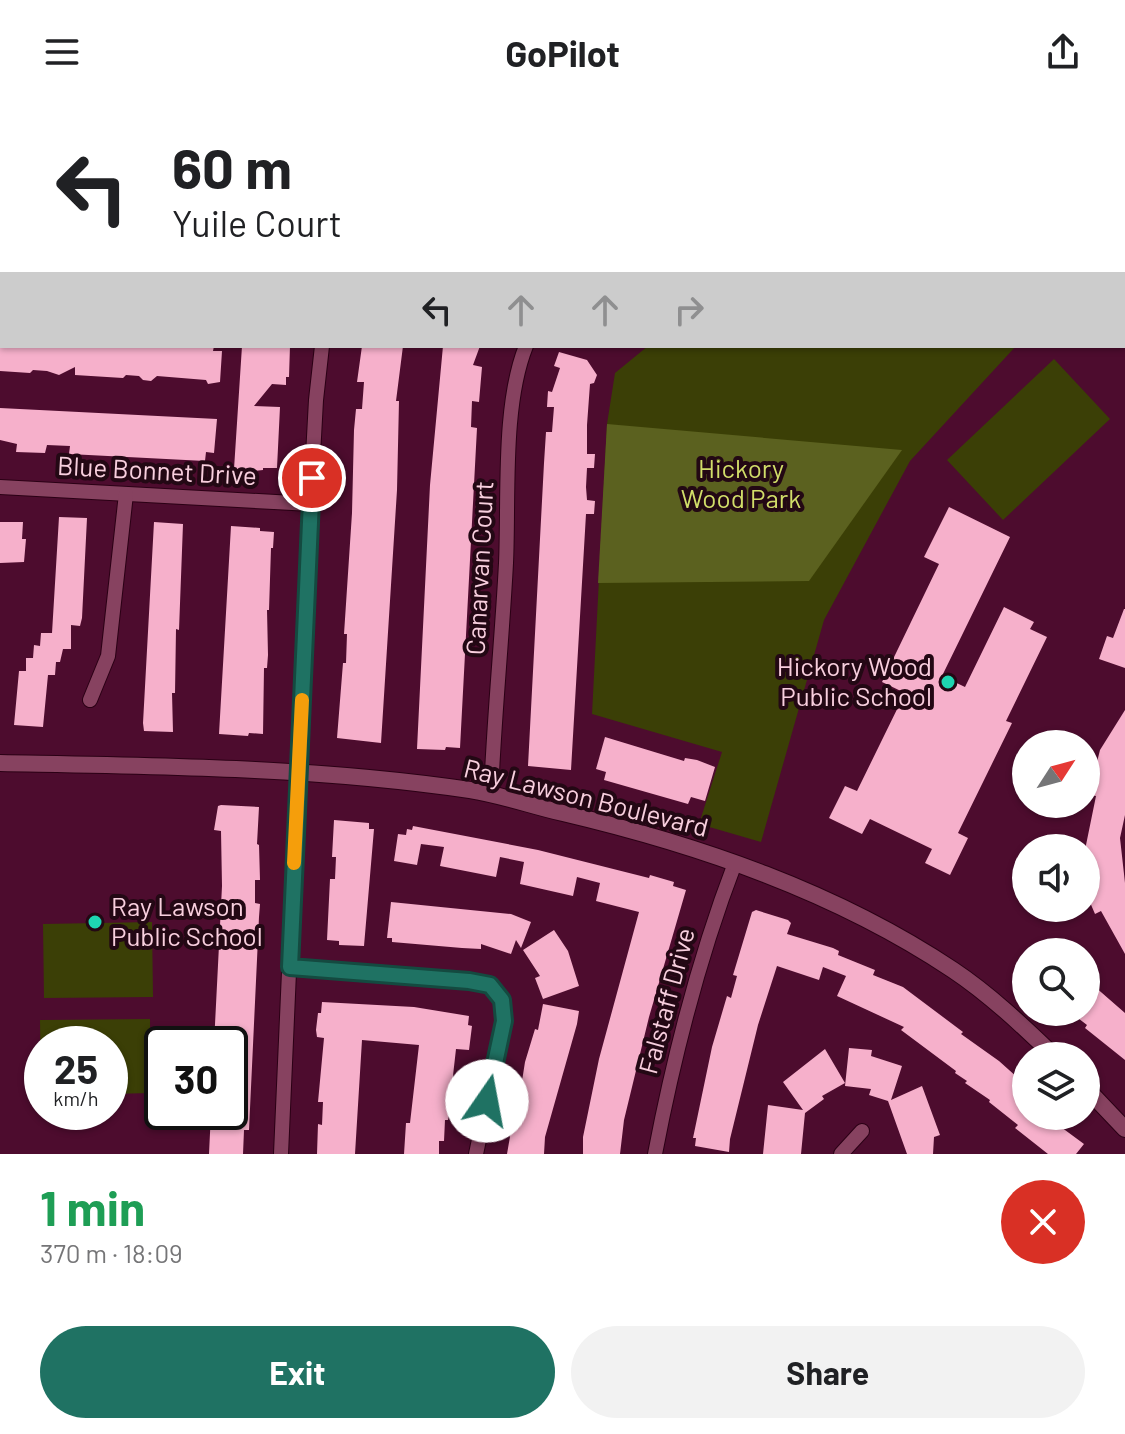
<!DOCTYPE html>
<meta charset="utf-8">
<style>
body{margin:0;font-family:Barlow,sans-serif;background:#f2f2f2;color:#202124;height:100vh;display:flex;flex-direction:column;font-size:30px;white-space:nowrap}
*{box-sizing:border-box;margin:0}
p{font-size:26px;color:#757577}
.icon{flex:none;width:44px;height:44px;fill:none;stroke:currentColor;stroke-width:2;stroke-linecap:round;stroke-linejoin:round}
.map{position:relative;height:1050px;overflow:hidden}
.details{display:flex;flex-direction:column;background:#fff;flex:1}
.details>*{flex:none}
.banner{position:absolute;left:0px;top:0px;width:1126px;height:244px;box-shadow:0 2px 6px #0004;background:#fff;color:#202124;overflow:hidden}
.needle{width:52px;rotate:54deg}
.tools{position:absolute;left:1012px;top:626px;display:grid;gap:16px}
.tools a{display:grid;place-items:center;width:88px;height:88px;border-radius:50%;background:#fff;box-shadow:0 2px 6px #0004;font-size:40px}
.speed{position:absolute;left:24px;top:922px;display:flex;gap:16px;font-size:40px;font-weight:700;text-align:center}
.speed>*{display:grid;place-content:center;width:104px;height:104px;border-radius:50%;background:#fff;box-shadow:0 2px 6px #0004;line-height:1}
.speed small{font-size:20px;font-weight:400}
.speed .limit{border:4px solid #111;border-radius:12px;background:#fff;color:#111}
.pin{position:absolute;display:grid;place-items:center;width:68px;height:68px;color:#fff;margin:-34px;border:4px solid #fff;border-radius:50%;box-shadow:0 2px 8px #0007}
.me{position:absolute;width:88px;margin:-44px;rotate:12deg;stroke-linejoin:round;filter:drop-shadow(0 0 6px #0008)}
.turn{display:flex;align-items:center;gap:28px;height:168px;padding:0 40px;font-size:36px}
.turn .icon{width:104px;height:104px;stroke-width:2.5}
.turn b{display:block;font-size:56px;line-height:68px}
.lanes{display:flex;align-items:center;height:76px;padding:0 40px;background:#0003;justify-content:center;gap:40px;direction:ltr}
.lanes .off{opacity:.35}
.round{display:grid;place-items:center;flex:none;width:84px;height:84px;border-radius:42px;background:#f2f2f2}
.headline{display:flex;align-items:center;justify-content:space-between;height:136px;padding:0 40px}
h1{font-size:48px;font-weight:700;line-height:60px;color:#1e9e55}
.cta{display:flex;gap:16px;margin-top:auto;padding:16px 40px}
.cta a{flex:1;height:92px;border-radius:48px;background:#1f7263;color:#fff;font-size:32px;font-weight:700;line-height:92px;text-align:center}
.cta a+a{background:#f2f2f2;color:#202124}
header{display:flex;justify-content:space-between;align-items:center;height:104px;padding:0 40px;background:#fff;font-size:36px;font-weight:700}
.map>svg:first-child{display:block}
.green{fill:#3b3f06}
.forest{fill:#5b611f}
.building{fill:#f6b0cb}
.lines{fill:none;stroke-linecap:round;stroke-linejoin:round}
.minor-casing{stroke:#2b0015;stroke-width:16}
.tertiary-casing{stroke:#2b0015;stroke-width:18}
.minor{stroke:#874260;stroke-width:14}
.tertiary{stroke:#874260;stroke-width:16}
.route-casing{stroke:#144a40;stroke-width:20}
.route{stroke:#1f7263;stroke-width:14}
.slow{stroke:#f59e0b;stroke-width:14}
.poi-dot{fill:#1ed5b1;stroke:#230814;stroke-width:3}
.labels{text-anchor:middle;stroke-width:8;stroke-linejoin:round;paint-order:stroke}
.park-label{font-size:26px;fill:#d1dd69;stroke:#230814}
.street-label{font-size:26px;fill:#f8cfde;stroke:#230814}
.poi-label{font-size:26px;fill:#f8cfde;stroke:#230814;text-anchor:end}
</style>
<header><svg class="icon" aria-label="menu" viewBox="0 0 24 24"><path d="M4 6h16M4 12h16M4 18h16"/></svg>GoPilot<svg class="icon" aria-label="share" viewBox="0 0 24 24"><path d="M12 15V3M7 8l5-5 5 5M5 13v7h14v-7"/></svg></header>
<div class="map">
<svg width="1125" height="1050" viewBox="0 0 1125 1050">
<rect width="100%" height="100%" fill="#4d0c2e"/>
<g class="green">
<polygon points="648,242 1016,242 910,357 824,516 761,738 699,720 722,648 592,610 607,320 615,269"/>
<polygon points="1054,255 1110,315 1003,416 947,356"/>
<polygon points="152,818 153,893 44,894 43,820"/>
<polygon points="150,915 151,989 110,990 110,940 42,940 41,991 40,916"/>
</g>
<polygon class="forest" points="607,320 902,346 809,477 598,479"/>
<g class="building">
<polygon points="0,242 214,242 213,247 222,247 220,278 208,280 206,276 157,272 151,277 143,276 139,272 126,271 123,274 75,271 75,263 59,271 47,267 33,266 30,269 0,267"/>
<polygon points="242,242 290,242 289,273 286,273 286,281 272,280 254,302 280,303 277,364 263,364 263,366 254,367 234,365"/>
<polygon points="362,242 403,242 396,297 399,297 397,386 381,639 337,634 343,559 346,559 347,530 344,530 352,409 354,326 356,305 362,305 364,278 357,278"/>
<polygon points="443,242 480,242 473,261 482,263 479,298 472,297 471,323 477,324 460,644 446,643 445,646 417,645 430,381"/>
<polygon points="559,248 587,256 597,271 594,279 590,280 587,321 587,350 595,350 594,364 587,364 586,383 587,396 595,397 594,410 586,410 571,666 528,662 544,359 546,328 552,328 554,303 547,303 548,287 552,288 560,264 554,262"/>
<polygon points="0,304 217,315 214,349 206,348 205,357 69,350 70,342 47,341 45,349 16,348 17,340 0,336"/>
<polygon points="949,403 1010,433 942,572 965,583 1004,503 1034,518 1030,525 1047,533 1006,617 1012,619 958,729 968,734 950,771 925,759 932,745 870,715 862,730 829,714 845,682 857,687 905,589 882,578 939,460 924,453"/>
<polygon points="59,413 87,414 82,514 80,522 71,521 71,545 63,545 60,558 56,558 55,571 48,571 43,623 14,621 19,567 26,567 26,554 33,554 34,541 40,542 41,529 52,529"/>
<polygon points="0,418 23,418 22,435 26,435 24,458 0,459"/>
<polygon points="154,418 183,420 179,526 176,525 175,589 172,589 173,628 144,627 143,619"/>
<polygon points="231,422 260,424 260,427 274,428 273,444 271,444 269,506 267,506 268,551 267,564 264,564 263,630 249,629 248,632 219,630"/>
<polygon points="1124,505 1125,505 1125,564 1099,555 1107,532 1113,534"/>
<polygon points="1125,606 1125,711 1120,734 1125,779 1125,850 1101,807 1095,810 1086,789 1086,741 1096,692 1090,691 1094,670 1100,646"/>
<polygon points="605,633 684,657 685,654 697,656 715,663 705,697 691,693 688,700 604,676 606,668 596,665"/>
<polygon points="221,701 259,703 257,740 259,741 260,776 255,776 255,799 260,800 259,813 249,1026 244,1026 243,1050 209,1050 211,1008 230,1008 230,940 214,940 222,782 221,727 214,726 218,702"/>
<polygon points="334,716 369,719 369,725 374,725 364,842 339,841 339,837 327,836 330,775 335,775 336,753 332,753"/>
<polygon points="413,722 538,746 649,774 650,771 674,778 673,782 686,786 649,913 624,1016 620,1050 583,1050 583,1033 599,955 639,808 596,797 600,779 577,773 573,792 520,780 524,758 500,753 496,773 440,762 444,743 421,740 417,761 394,757 398,730 406,731 407,725 412,726"/>
<polygon points="391,798 511,810 531,818 521,844 516,836 511,850 481,840 481,845 462,844 392,838 392,834 387,834"/>
<polygon points="756,806 788,816 791,819 787,830 833,844 839,847 838,851 875,866 873,871 903,883 963,928 961,930 999,957 1026,981 1026,1012 1046,1012 1084,1040 1076,1050 1048,1050 1015,1024 1018,1021 989,998 990,996 965,979 967,977 955,969 956,967 901,926 904,923 837,892 846,872 823,863 819,876 777,862 758,921 730,1035 729,1048 695,1042 696,1034 693,1034 712,943 727,892 731,894 737,872 733,871 752,808"/>
<polygon points="554,826 568,847 579,882 543,895 535,874 540,872 523,846"/>
<polygon points="1086,875 1125,909 1125,956 1085,924 1087,921 1070,908 1086,908"/>
<polygon points="322,898 414,903 469,912 468,921 472,922 469,946 456,945 448,1016 445,1016 444,1037 439,1037 439,1050 404,1050 406,1019 410,1019 419,941 362,936 355,1050 317,1050 318,1020 322,1021 323,998 318,998 324,934 317,933 316,926 318,909 321,909"/>
<polygon points="543,900 579,907 577,920 545,1033 544,1050 507,1050 513,1015 516,1015 525,958 535,925 538,926"/>
<polygon points="849,944 872,946 871,952 902,962 891,996 922,982 940,1031 934,1033 933,1050 907,1050 888,997 869,991 871,985 845,982"/>
<polygon points="825,945 845,979 822,992 824,995 805,1009 801,1050 763,1050 768,1001 803,1006 783,978"/>
</g>
<g class="lines">
<defs>
<g id="minor">
<polyline points="181,0 185,2"/>
<polyline points="437,0 439,2"/>
<polyline points="1087,0 1087,2"/>
<polyline points="479,2 482,0"/>
<polyline points="0,189 2,189"/>
<polyline points="0,383 311,400"/>
<polyline points="90,596 108,552 126,390"/>
<path d="M491,690C494,613 502,536 506,459C509,394 502,302 526,242"/>
<polyline points="290,863 469,877 490,881 502,896 504,917 476,1050"/>
<polyline points="281,1050 306,481 316,296 322,242"/>
<path d="M655,1050C674,951 699,853 735,759"/>
<polyline points="841,1050 862,1027"/>
</g>
<g id="tertiary">
<path d="M0,659C157,662 314,663 470,686C502,691 532,702 563,709C699,741 836,788 953,866C989,890 1023,922 1054,952"/>
<polyline points="1086,984 1125,1025"/>
</g>
</defs>
<use href="#minor" class="minor-casing"/>
<use href="#tertiary" class="tertiary-casing"/>
<use href="#minor" class="minor"/>
<use href="#tertiary" class="tertiary"/>
</g>
<g class="lines">
<defs>
<polyline id="route" points="312,374 290,863 469,877 490,881 502,896 504,917 487,997"/>
</defs>
<use href="#route" class="route-casing"/>
<use href="#route" class="route"/>
<polyline class="slow" points="294,759 302,596"/>
</g>
<g class="poi-dot">
<circle cx="948" cy="578" r="8"/>
<circle cx="95" cy="818" r="8"/>
</g>
<g class="labels">
<g class="park-label">
<text x="741" y="374">Hickory<tspan x="741" dy="30">Wood Park</tspan></text>
</g>
<g class="street-label">
<text transform="translate(157 367) rotate(3)" y="9">Blue Bonnet Drive</text>
<text transform="translate(480 464) rotate(-87)" y="9">Canarvan Court</text>
<text transform="translate(586 694) rotate(14)" y="9">Ray Lawson Boulevard</text>
<text transform="translate(667 897) rotate(-75)" y="9">Falstaff Drive</text>
</g>
<g class="poi-label">
<text x="932" y="572">Hickory Wood<tspan x="932" dy="30">Public School</tspan></text>
<text x="111" y="812" text-anchor="start">Ray Lawson<tspan x="111" dy="30">Public School</tspan></text>
</g>
</g>
</svg>
<div class="tools">
<a><svg class="needle" viewBox="-14 -14 28 28"><path d="M0-13l5 13h-10z" fill="#e53935"/><path d="M0 13l5-13h-10z" fill="#757577"/></svg></a>
<a><svg class="icon" aria-label="sound" viewBox="0 0 24 24"><path d="M4 9h4l5-4v14l-5-4H4zM17 9q2 3 0 6"/></svg></a>
<a><svg class="icon" aria-label="search" viewBox="0 0 24 24"><circle cx="10" cy="10" r="6"/><path d="M15 15l6 6"/></svg></a>
<a><svg class="icon" aria-label="layers" viewBox="0 0 24 24"><path d="M12 4l9 5-9 5-9-5zM3 14l9 5 9-5"/></svg></a>
</div>
<div class="speed"><div>25<small>km/h</small></div><div class="limit">30</div></div>
<div class="pin" style="left:312px;top:374px;background:#d93025"><svg class="icon" aria-label="arrive" viewBox="0 0 24 24"><path d="M6 21V4h12l-3 4 3 4H6"/></svg></div>
<svg class="me" style="left:487px;top:997px" viewBox="-20 -20 40 40"><circle r="19" fill="#fff"/><path d="M0-13L10 11 0 6-10 11z" fill="#1f7263"/></svg>
<div class="banner">
<div class="turn"><svg class="icon" aria-label="left" viewBox="0 0 24 24"><path d="M17 20v-9H6M10 6l-5 5 5 5"/></svg><div><b>60 m</b>Yuile Court</div></div>
<div class="lanes"><svg class="icon" aria-label="left" viewBox="0 0 24 24"><path d="M17 20v-9H6M10 6l-5 5 5 5"/></svg><svg class="icon off" aria-label="ahead" viewBox="0 0 24 24"><path d="M12 20V5M6 11l6-6 6 6"/></svg><svg class="icon off" aria-label="ahead" viewBox="0 0 24 24"><path d="M12 20V5M6 11l6-6 6 6"/></svg><svg class="icon off" aria-label="right" viewBox="0 0 24 24"><path d="M7 20v-9h11M14 6l5 5-5 5"/></svg></div>
</div>
</div>
<section class="details">
<div class="headline"><div><h1>1 min</h1><p>370 m · 18:09</p></div><a class="round" style="background:#d93025;color:#fff"><svg class="icon" aria-label="close" viewBox="0 0 24 24"><path d="M6 6l12 12M18 6L6 18"/></svg></a></div>
<div class="cta"><a>Exit</a><a>Share</a></div>
</section>
